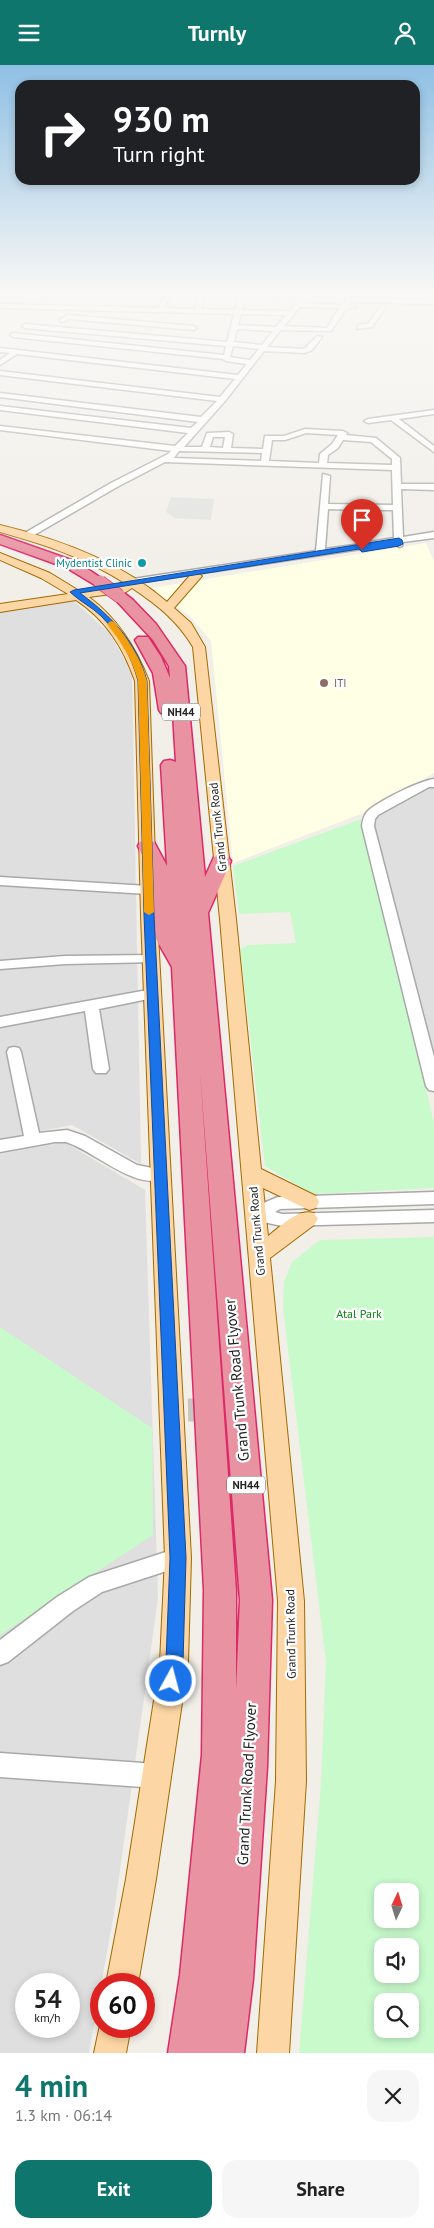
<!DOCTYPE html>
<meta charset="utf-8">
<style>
body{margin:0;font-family:"PT Sans",sans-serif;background:#f6f6f6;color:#222;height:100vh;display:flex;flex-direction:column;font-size:19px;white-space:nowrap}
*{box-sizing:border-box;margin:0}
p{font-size:16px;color:#767676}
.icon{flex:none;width:28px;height:28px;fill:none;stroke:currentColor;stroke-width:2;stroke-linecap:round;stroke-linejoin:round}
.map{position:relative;height:1988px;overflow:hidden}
.sheet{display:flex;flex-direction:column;background:#fff;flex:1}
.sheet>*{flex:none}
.hud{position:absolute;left:15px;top:15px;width:405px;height:105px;border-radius:15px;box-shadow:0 2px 8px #0003;background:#202124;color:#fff;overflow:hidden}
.needle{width:32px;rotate:4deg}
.fabs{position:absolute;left:374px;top:1818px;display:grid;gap:10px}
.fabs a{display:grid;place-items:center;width:45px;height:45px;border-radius:10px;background:#fff;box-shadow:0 2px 8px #0003;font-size:25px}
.speed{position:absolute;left:15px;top:1908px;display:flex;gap:10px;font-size:25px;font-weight:700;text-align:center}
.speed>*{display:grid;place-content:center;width:65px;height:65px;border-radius:50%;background:#fff;box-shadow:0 2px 8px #0003;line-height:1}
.speed small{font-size:12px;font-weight:400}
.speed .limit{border:8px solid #d22;background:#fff;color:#111}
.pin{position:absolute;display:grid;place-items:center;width:42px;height:42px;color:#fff;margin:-51px -21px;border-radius:50% 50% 50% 0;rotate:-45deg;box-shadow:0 0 5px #0007}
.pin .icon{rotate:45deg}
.me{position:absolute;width:55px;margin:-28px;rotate:7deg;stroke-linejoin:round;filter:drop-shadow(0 0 4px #0008)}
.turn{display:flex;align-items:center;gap:18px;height:105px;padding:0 15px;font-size:22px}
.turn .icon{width:65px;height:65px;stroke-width:2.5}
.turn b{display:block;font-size:35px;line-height:42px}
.round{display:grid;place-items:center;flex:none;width:52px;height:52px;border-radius:15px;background:#f6f6f6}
.summary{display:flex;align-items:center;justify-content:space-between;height:85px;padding:0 15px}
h1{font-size:30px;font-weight:700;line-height:38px;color:#0f766e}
.cta{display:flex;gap:10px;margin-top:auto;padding:10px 15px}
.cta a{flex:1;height:58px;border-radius:15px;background:#0f766e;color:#fff;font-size:20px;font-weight:700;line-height:58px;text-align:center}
.cta a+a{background:#f6f6f6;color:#222}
header{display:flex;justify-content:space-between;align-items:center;height:65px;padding:0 15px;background:#0f766e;color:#fff;font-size:22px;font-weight:700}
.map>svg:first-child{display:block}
.residential{fill:#e0dfdf;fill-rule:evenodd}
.education{fill:#ffffe5}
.park{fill:#c8facc;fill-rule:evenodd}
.parking{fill:#e2e2e2}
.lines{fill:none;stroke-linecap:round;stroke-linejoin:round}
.major-tunnel{stroke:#c8c6c1;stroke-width:23;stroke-dasharray:23 11;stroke-linecap:butt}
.minor-casing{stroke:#a9a9a9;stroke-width:3}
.major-casing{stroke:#a06b00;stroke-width:2}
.highway-casing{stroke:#dc2a67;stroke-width:3}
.minor{fill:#fff;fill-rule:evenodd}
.major{fill:#fcd6a4;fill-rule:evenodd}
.highway{fill:#e892a2;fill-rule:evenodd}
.highway-bridge-casing{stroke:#dc2a67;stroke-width:14;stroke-linecap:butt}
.highway-bridge{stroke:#e892a2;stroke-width:13}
.route{fill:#1a73e8;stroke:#114b97}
.slow{fill:#f59e0b}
.culture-dot{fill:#0f9aa8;stroke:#fff;stroke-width:2}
.education-dot{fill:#8d6e63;stroke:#fff;stroke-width:2}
.labels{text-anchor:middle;stroke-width:4.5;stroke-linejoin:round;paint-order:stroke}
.far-culture-label{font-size:11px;fill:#0d838f;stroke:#fff;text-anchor:end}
.far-education-label{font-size:11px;fill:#785e54;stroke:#fff;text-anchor:start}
.shield{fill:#fff;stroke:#646464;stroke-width:1}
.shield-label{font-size:11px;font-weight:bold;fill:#222}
.street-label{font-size:12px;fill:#222;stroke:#fff}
.park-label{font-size:12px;fill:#0c8416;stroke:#fff}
.near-street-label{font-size:15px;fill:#222;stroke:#fff}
</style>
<header><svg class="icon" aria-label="menu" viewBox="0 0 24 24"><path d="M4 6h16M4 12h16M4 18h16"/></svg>Turnly<svg class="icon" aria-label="person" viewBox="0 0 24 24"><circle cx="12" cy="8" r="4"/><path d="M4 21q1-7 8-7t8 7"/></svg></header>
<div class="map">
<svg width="434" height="1988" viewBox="0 0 434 1988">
<rect width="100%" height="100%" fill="#f2efe9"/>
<g class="residential">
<polygon points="73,535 109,568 132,607 141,1099 72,1060 0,1074 0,546"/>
<polygon points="434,716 434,992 373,755"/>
<path d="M64,1077L145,1125L158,1533L114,1848L89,1988H0V1089ZM26,1919H69V1961H26Z"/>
</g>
<polygon class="education" points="426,478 434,496 434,708 366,747 233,798 211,576 189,550 151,523"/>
<g class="park">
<polygon points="364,753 434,1058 434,1123 312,1129 265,1101 240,884 248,880 296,878 290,847 239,849 233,801"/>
<path d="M434,1172V1988H299L321,1719L326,1597L283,1243L284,1217L292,1197L320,1175ZM382,1826H410V1854H382ZM382,1881H410V1909H382ZM382,1936H410V1964H382Z"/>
<polygon points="0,1262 152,1363 153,1470 0,1570"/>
</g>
<polygon class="parking" points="171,432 214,434 211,455 175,453 166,447"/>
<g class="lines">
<polyline class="major-tunnel" points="188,1345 250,1344"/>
<defs>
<g id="minor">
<path d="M164,231H170L164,243L195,244L199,231H205L201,244L235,245L239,231H245L242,245L290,246L302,231H308L302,238L342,240L348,233L434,235V239L350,237L348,240L356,242L346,244L331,266L281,265L267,282L304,284L317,271L322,272L312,285L305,288L264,286L225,336L184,382H202L207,368L229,367L233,369L231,383L263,384L265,371H284L305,364L343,366L347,368L346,370L376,373L400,393L401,419H434V425L401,424L403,472L434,467V473L403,477L402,481L399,482L394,479L130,519V515L133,514L316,486L323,409L330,411L328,439L393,440L392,405L165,397L117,422L29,473H23V469L111,418L168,389L171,386L0,365V361L175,381L188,368L0,345V341L191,363L198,357L0,332V328L201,352L217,336L0,310V306L220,332L235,314L17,289L0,300V295L10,288L0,287V283L238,310L247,299L226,296L223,294L13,272L10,270L13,268L224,290L226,281L25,263L22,261L25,259L227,277L234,249L0,243V239L158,243ZM300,242L339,243L327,263L284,261ZM241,249L286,250L276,262L238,260ZM237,264L273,266L262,280L234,277ZM233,281L259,284L250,295L230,292ZM306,368L338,370L332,379L320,389L319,398L269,396L272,375H285ZM213,372H225L223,383L210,382ZM343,375L371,377L392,394V400L327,398L328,390L338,383ZM179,386L262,388L261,396L174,393ZM328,444L361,445V479L325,484ZM369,445H393L394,473L370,477Z"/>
<polygon points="270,231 276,231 276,232 273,234"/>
<polygon points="381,241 386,242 372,262 357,264 359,260 368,259"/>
<polygon points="68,250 194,261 197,263 194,265 69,254 62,257 59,255"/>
<polygon points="434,345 434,349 399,354 434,381 434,387 391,355 368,358 364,356 368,354"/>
<path d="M434,714V722H429L378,750L375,754L374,761L434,992V1026L429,1025L426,1021L362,761C363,754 364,749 370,744C383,734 419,716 434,714Z"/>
<polygon points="0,812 148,821 155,825 148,829 0,820"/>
<polygon points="151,890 158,894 156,897 65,899 0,904 0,896 65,891"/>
<polygon points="153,924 158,926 160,929 158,932 99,944 109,1004 106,1008 96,1008 93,1004 85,946 0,962 0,952"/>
<path d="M14,982L19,983L21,987L39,1068L67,1065L85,1071L137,1100L167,1106L169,1110L167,1114C132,1125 97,1087 66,1077H55L0,1087V1075L24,1071L7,987L9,983Z"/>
<polygon points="434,1127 434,1139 280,1144 275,1147 282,1149 434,1145 434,1157 282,1161 249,1154 247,1149 249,1144 278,1132"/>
<polygon points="178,1483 185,1486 188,1493 185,1500 102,1527 73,1546 8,1597 0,1600 0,1575 57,1532 89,1512"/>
<polygon points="0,1688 157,1699 165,1703 169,1711 165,1719 157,1723 0,1712"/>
</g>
<g id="major">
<path d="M0,460C59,474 120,496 167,537L192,508L196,507L202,511L174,543L191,558L205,582L236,854L261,1104L316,1131L319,1137L316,1143L309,1145L263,1123L268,1171C281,1161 298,1143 314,1148L318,1154L314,1160L270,1193L304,1536L306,1716L289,1988H257L276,1716L278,1536L220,854L193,582C177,555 157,540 132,523L126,527L89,532C118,554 136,582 149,616L157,850L191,1493L188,1597L156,1814L138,1919H106L126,1814L160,1597L165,1493L141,850L135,616C123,582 106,555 76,535L0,547V539L68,529L41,513L0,495V488L50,508L81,527L126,519C86,493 46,480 0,467Z"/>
<polygon points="101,1955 101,1961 131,1961 126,1988 94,1988"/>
</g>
<g id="highway">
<polygon points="0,470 77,497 107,517 105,520 95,520 67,503 0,479"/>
<path d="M119,527L124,528L133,535L156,559L185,601L205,812L214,792L221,790L228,792L231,796L208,848L272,1535L267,1702L253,1914L244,1988H168L180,1910L202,1690L204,1525L172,902L155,872L147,801L138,781L140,777L147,775L154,777L167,801L161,700L164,696L170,695L176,697L173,649L161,648L159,645L153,608L135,575L138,572H148L161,592L170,613L169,601L153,575L112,531ZM200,1005L240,1535L236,1625V1525Z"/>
</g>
</defs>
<use href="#minor" class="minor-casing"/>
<use href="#major" class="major-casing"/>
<use href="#highway" class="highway-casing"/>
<use href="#minor" class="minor"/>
<use href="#major" class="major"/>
<use href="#highway" class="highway"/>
<defs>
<polyline id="highway-bridge" points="100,517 119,531"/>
</defs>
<use href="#highway-bridge" class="highway-bridge-casing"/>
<use href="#highway-bridge" class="highway-bridge"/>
</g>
<linearGradient id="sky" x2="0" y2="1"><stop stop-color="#8fc0e4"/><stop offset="0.45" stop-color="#f9f8f5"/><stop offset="1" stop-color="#f9f8f5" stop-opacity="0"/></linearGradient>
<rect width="434" height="509" fill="url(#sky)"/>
<path class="route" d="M399,473L402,475L403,479L399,481L362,487L359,484L80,528C112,552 136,576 147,616L154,850L186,1493L183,1597L177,1622L171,1624L165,1622L163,1616L166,1597L170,1493L144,850L138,616C132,592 119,569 101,551C92,542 79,536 70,527L74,525Z"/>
<path class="slow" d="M111,556L114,557C129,576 140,592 147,616L154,847L149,850L144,847L138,616C132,593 121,577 107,559Z"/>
<circle class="culture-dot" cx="142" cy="498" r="5"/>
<circle class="education-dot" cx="324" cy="618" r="5"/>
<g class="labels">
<g class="far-culture-label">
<text x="132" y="502">Mydentist Clinic</text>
</g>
<g class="far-education-label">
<text x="334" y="622">ITI</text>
</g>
<g class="shield">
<rect x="162" y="638.5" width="38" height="17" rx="4"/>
<rect x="227" y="1411.5" width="38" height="17" rx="4"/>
</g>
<g class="shield-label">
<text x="181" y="651">NH44</text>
<text x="246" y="1424">NH44</text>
</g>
<g class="street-label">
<text transform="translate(218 762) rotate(-96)" y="4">Grand Trunk Road</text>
<text transform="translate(257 1166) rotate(-95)" y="4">Grand Trunk Road</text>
<text transform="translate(291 1569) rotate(-91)" y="4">Grand Trunk Road</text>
</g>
<g class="park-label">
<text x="359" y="1253">Atal Park</text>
</g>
<g class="near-street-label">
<text transform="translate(237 1315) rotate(-95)" y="5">Grand Trunk Road Flyover</text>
<text transform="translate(247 1719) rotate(-87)" y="5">Grand Trunk Road Flyover</text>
</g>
</g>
</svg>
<div class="fabs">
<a><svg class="needle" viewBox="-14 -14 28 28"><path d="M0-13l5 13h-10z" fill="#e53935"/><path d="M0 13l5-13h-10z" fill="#767676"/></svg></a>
<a><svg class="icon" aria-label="sound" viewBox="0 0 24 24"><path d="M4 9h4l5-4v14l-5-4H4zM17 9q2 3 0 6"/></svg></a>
<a><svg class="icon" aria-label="search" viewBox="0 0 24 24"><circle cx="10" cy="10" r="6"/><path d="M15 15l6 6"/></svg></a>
</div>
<div class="speed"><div>54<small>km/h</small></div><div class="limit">60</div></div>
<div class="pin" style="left:362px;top:485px;background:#d93025"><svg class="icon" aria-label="arrive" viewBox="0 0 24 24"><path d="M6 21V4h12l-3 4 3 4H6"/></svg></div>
<svg class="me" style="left:171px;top:1616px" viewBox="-20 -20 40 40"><circle r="17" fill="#1a73e8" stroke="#fff" stroke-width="3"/><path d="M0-11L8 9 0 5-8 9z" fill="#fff"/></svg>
<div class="hud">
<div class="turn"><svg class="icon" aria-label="right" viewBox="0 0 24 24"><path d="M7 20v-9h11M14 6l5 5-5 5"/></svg><div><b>930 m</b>Turn right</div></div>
</div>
</div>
<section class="sheet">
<div class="summary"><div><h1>4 min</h1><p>1.3 km · 06:14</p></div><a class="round"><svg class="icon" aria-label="close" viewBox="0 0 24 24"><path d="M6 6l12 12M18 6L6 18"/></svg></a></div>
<div class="cta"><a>Exit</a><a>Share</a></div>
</section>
